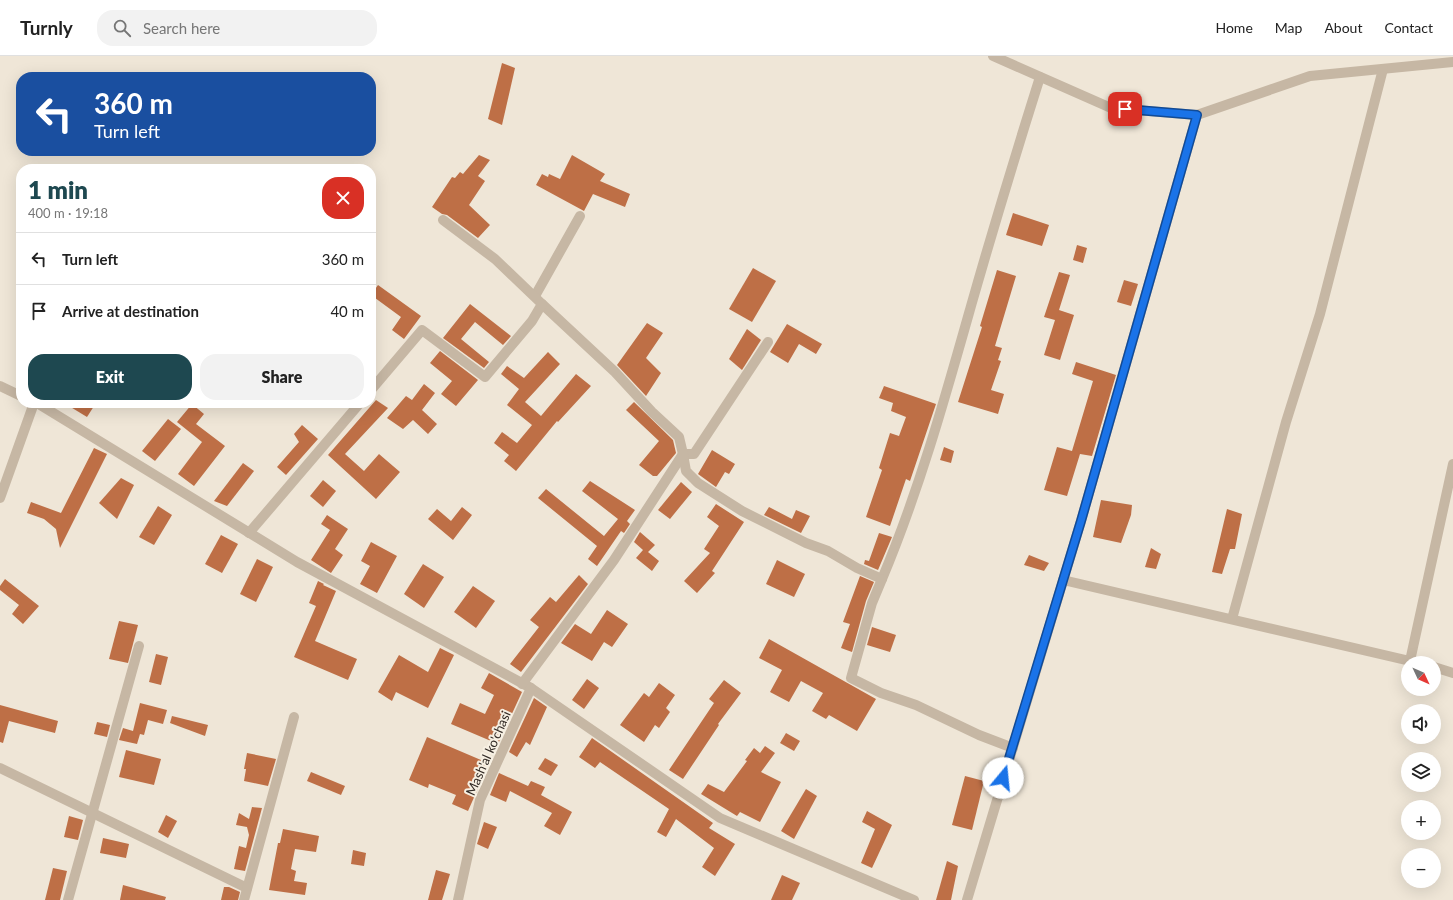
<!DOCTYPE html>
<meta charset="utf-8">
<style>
body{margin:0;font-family:Lato,sans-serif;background:#f2f2f2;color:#222;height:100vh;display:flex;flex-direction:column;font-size:15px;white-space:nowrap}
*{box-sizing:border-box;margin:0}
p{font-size:13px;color:#767676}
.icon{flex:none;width:22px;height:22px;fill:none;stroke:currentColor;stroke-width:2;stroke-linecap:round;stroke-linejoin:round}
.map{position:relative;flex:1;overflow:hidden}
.drawer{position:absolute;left:16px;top:108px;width:360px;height:244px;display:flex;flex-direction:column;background:#fff;border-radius:16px;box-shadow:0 4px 16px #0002}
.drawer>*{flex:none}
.banner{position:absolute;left:16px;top:16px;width:360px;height:84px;border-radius:16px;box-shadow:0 4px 16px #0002;background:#1a4fa0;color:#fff;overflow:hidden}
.needle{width:26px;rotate:134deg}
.tools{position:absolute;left:1401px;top:600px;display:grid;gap:8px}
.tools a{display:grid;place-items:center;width:40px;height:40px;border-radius:50%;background:#fff;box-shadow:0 4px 16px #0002;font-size:20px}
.pin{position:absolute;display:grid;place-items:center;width:34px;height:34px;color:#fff;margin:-17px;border-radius:8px;box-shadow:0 2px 6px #0006}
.me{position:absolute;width:44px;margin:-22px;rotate:17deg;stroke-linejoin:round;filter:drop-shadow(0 0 3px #0008)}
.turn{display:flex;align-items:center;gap:14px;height:84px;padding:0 12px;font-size:18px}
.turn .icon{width:52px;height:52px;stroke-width:2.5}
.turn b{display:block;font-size:28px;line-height:34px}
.round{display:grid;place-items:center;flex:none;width:42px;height:42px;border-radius:16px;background:#f2f2f2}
.head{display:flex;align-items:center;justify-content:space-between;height:68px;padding:0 12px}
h1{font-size:24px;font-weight:800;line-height:30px;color:#1e4850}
.action{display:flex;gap:8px;margin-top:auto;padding:8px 12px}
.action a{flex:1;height:46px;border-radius:16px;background:#1e4850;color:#fff;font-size:16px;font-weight:800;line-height:46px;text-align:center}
.action a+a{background:#f2f2f2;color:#222}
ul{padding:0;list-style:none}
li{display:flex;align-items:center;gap:12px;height:52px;padding:0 12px;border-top:1px solid #e0e0e0}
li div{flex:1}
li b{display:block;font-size:15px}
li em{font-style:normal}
header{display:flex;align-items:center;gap:24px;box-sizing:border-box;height:56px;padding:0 20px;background:#fff;border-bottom:1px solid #e0e0e0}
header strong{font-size:19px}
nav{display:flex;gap:22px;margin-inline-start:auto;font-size:14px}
.search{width:280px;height:36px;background:#f2f2f2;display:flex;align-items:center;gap:10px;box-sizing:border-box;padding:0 14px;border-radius:16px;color:#767676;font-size:15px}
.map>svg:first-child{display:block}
.building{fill:#be6f46}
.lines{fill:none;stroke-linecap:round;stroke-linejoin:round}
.minor{stroke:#c6b7a4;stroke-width:10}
.route-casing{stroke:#114b97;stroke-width:10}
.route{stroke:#1a73e8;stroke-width:7}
.labels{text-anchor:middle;stroke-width:4;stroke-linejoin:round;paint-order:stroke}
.street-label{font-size:13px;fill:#322a25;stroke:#f7f0e3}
</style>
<header>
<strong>Turnly</strong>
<div class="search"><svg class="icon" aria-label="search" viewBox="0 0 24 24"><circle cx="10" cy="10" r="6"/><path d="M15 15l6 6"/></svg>Search here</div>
<nav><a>Home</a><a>Map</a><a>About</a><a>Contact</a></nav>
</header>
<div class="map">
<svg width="1453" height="844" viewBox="0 0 1453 844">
<rect width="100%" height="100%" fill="#efe6d7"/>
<g class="building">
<polygon points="502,7 515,12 502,69 488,63"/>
<polygon points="479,99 490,104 478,120 485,125 469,149 490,169 478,182 447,159 442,158 432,151 452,121 455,122 460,116 463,118"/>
<polygon points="572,99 605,118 600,125 630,138 625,151 593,138 584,155 536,129 542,118 548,121 549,118 560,123"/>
<polygon points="1013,157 1049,169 1042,190 1006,179"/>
<polygon points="1077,189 1087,192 1083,207 1073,204"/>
<polygon points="753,212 776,225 752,266 729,253"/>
<polygon points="997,214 1016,220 995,290 1002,292 998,304 1001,305 991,334 1004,338 998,358 958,346 982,271 980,270"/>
<polygon points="1059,216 1070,219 1059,254 1074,259 1060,304 1044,299 1055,264 1044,261"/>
<polygon points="1124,224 1138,228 1131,250 1117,246"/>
<polygon points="378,229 421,260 404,283 392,274 401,261 371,239"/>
<polygon points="470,248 511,280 503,289 475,266 461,283 489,306 484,312 443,282"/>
<polygon points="647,267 663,277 646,302 661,317 646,340 617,309"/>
<polygon points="787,268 822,288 816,298 799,288 788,307 770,296"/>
<polygon points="747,273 761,284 742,314 729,303"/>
<polygon points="440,295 478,324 456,350 441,338 452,325 430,307"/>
<polygon points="548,296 560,308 525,346 541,360 576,318 591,330 558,366 557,365 516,415 504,405 509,399 494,387 502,376 517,387 532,369 507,349 519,333 501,318 507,310 524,322"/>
<polygon points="1076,306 1116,319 1092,400 1080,398 1067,440 1044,434 1057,391 1072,395 1093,325 1072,318"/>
<polygon points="424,328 435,337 422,354 437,368 428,378 413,364 403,373 387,362 406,340 412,344"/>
<polygon points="884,330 936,348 910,425 906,423 890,470 866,461 882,414 879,412 890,377 899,380 906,361 891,355 893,347 879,342"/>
<polygon points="376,344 388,352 345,398 364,415 379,398 400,416 376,443 328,399"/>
<polygon points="634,346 673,384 676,397 657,420 653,420 639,409 659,385 626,354"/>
<polygon points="64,347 96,347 87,361"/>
<polygon points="192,348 204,358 196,368 225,390 194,430 178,418 202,386 177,366"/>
<polygon points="168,363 181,373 155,405 142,395"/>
<polygon points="302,369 318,383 286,419 277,411 299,386 294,378"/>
<polygon points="944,391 954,395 951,407 940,404"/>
<polygon points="94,392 107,398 60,492 56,473 44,463 27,457 31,446 61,457"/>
<polygon points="712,394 735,408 729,418 725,416 716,431 698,418"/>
<polygon points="243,407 254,415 227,450 214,445"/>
<polygon points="121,422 134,429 117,463 99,447"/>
<polygon points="323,424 336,435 323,451 310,440"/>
<polygon points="590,425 635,454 627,465 630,468 624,477 621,475 597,510 588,503 597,490 538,442 546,433 604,480 618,463 582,435"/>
<polygon points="681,426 692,436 670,463 658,454"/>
<polygon points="1101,444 1132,449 1131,459 1121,487 1093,481"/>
<polygon points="716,448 744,466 712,515 715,517 697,537 684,525 710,497 704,493 719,470 707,461"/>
<polygon points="158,450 172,459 154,489 139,481"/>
<polygon points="462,451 472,459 453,484 428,463 437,453 451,465"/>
<polygon points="769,451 792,463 796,454 810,460 801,477 764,459"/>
<polygon points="1227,453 1242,458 1235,493 1230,493 1222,518 1212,516"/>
<polygon points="327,459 348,473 335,493 343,499 331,517 311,504 330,474 321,468"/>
<polygon points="640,476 655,489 648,496 659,505 652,515 636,502 643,494 634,486"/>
<polygon points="879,477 892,481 878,514 864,508 865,504 869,505"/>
<polygon points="221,479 238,488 222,517 205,508"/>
<polygon points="371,486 397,500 377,537 360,528 370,510 361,505"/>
<polygon points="1151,492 1161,498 1156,513 1145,511"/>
<polygon points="1029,499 1049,507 1044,515 1024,509"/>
<polygon points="257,503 273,511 256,546 240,538"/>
<polygon points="777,504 805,518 794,541 766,528"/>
<polygon points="423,508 444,521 424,552 404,538"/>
<polygon points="579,519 588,528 521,616 510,608 539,571 530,564 550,541 556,546"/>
<polygon points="860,520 874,526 866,545 852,596 841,592 850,568 843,566"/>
<polygon points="5,523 39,550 23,568 12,558 19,549 0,534 0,530"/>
<polygon points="318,525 324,528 323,529 336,535 315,585 357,603 348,624 294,601 316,550 309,547"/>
<polygon points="473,530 495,545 476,572 454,556"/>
<polygon points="607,554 628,568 612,591 604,586 592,605 561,587 575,568 591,578"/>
<polygon points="119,565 138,569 128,607 109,603"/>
<polygon points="872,571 896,579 890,596 867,589"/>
<polygon points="769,583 876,643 857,675 829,659 826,663 812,655 823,637 801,625 789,646 770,636 782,614 759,602"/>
<polygon points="440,592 454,599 428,652 396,636 392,645 378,636 399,599 428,616"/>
<polygon points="156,598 168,601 161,629 149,626"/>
<polygon points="489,617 522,636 498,688 451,668 460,647 485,658 494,639 481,632"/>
<polygon points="587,623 599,632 584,653 572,644"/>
<polygon points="724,624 741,637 718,668 719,669 683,723 669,714 714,647 709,643"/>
<polygon points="659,627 675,639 666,652 670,656 659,672 655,669 644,686 620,669 644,637 649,641"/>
<polygon points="534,642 547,651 530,689 526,686 517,701 509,696"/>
<polygon points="140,647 167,654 163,668 148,664 144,679 140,678 137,688 119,684 123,672 133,675"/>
<polygon points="0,649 58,665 55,677 9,665 3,687 0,686"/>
<polygon points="172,660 208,669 205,680 170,667"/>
<polygon points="97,666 110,669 107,681 94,678"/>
<polygon points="786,677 800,685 794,695 780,687"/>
<polygon points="427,681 488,707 486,712 487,712 468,755 452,748 456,739 429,728 428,732 409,724"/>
<polygon points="592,682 713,767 709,772 735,788 715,820 702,811 714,792 676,763 666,781 657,776 669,753 600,706 595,712 579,701"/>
<polygon points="765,690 775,697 761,716 781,726 760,766 740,756 737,760 701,738 708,728 724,736 747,705 745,704 754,692 760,697"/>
<polygon points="126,694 161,703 154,729 119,721"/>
<polygon points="247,697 276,703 268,730 244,725 246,713 244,713"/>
<polygon points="545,702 558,709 551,720 538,713"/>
<polygon points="311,716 345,730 341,739 307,725"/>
<polygon points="499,717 528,730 531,725 545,731 541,739 572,756 560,779 544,770 552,757 510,735 506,746 490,739"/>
<polygon points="965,720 984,725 972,774 952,769"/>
<polygon points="806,733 817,740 794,783 781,775"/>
<polygon points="252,751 262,752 245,815 234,813 239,790 246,792 249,779 247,771 236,769 239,757 249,763"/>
<polygon points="867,755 892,769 872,812 861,807 875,773 862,766"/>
<polygon points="166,759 177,765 168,782 158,776"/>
<polygon points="69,760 83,764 78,784 64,781"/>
<polygon points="484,766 497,771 488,793 477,788"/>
<polygon points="283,773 319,780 316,796 295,793 291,813 296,815 294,825 307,827 305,839 269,834 278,787 280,787"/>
<polygon points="103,782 129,788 126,802 100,797"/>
<polygon points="353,794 366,797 364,810 351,808"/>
<polygon points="947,805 958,810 951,844 936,844"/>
<polygon points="53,812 67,815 60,844 45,844"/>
<polygon points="436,814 450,818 442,844 428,844"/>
<polygon points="782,819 800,827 792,844 771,844"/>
<polygon points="123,829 166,841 165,844 120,844"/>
<polygon points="224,831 229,831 240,836 238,844 221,844"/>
</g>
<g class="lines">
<g class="minor">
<polyline points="993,0 1111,52 1197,59 1310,20 1453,6"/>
<polyline points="535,240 580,160"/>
<polyline points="542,248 615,316 652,356 679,381 683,398 694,398 768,286"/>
<polyline points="0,330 21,340"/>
<polyline points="371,334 422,274 485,321 532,265 542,248 495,203 443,164"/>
<polyline points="37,347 297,506 531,632 720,762 914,844"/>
<path d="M683,398L686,415L698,427L742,455L806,487L828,495L857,512L882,523C919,435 945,342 971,250C993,173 1016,97 1040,21"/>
<polyline points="0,442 34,347"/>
<polyline points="249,477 360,347"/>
<polyline points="882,523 872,547 851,622 881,637 916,649 979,679 1013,692"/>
<polyline points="1063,524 1410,605 1453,408"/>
<polyline points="1232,563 1286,366 1320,258 1383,13"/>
<polyline points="1434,611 1453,617"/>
<polyline points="522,628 614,504 683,398"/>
<polyline points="0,712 247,832"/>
<polyline points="68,844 139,590"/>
<polyline points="244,844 294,661"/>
<polyline points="458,844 480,744 531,632"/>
<polyline points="967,844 1081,465 1197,59"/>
</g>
</g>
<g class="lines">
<defs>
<polyline id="route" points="1003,722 1081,465 1197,59 1125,53"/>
</defs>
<use href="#route" class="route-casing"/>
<use href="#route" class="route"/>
</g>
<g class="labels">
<g class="street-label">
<text transform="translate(488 697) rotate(-66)" y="5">Mash'al ko'chasi</text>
</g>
</g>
</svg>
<div class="tools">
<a><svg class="needle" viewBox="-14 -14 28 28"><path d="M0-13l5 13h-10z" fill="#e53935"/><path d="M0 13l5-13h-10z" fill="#767676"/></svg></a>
<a><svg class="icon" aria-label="sound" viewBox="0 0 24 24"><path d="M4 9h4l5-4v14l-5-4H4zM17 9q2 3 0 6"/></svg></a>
<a><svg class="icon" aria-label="layers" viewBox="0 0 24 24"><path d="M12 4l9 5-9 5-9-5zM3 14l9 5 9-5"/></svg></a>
<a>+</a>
<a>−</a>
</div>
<div class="pin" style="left:1125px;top:53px;background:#d93025"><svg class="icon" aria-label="arrive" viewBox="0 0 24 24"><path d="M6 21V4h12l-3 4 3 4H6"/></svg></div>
<svg class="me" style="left:1003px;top:722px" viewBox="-20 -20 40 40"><circle r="19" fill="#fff"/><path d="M0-13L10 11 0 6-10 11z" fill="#1a73e8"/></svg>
<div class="banner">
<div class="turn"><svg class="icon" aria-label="left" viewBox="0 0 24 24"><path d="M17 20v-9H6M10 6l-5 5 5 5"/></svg><div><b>360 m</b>Turn left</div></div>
</div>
<section class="drawer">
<div class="head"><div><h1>1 min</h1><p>400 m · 19:18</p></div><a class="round" style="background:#d93025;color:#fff"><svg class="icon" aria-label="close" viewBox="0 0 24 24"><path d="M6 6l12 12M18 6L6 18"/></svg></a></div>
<ul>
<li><svg class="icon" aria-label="left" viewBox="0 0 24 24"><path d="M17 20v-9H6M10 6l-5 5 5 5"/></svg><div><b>Turn left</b></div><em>360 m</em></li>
<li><svg class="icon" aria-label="arrive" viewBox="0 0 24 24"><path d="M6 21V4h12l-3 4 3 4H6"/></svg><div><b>Arrive at destination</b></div><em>40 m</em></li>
</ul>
<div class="action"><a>Exit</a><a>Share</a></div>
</section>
</div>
